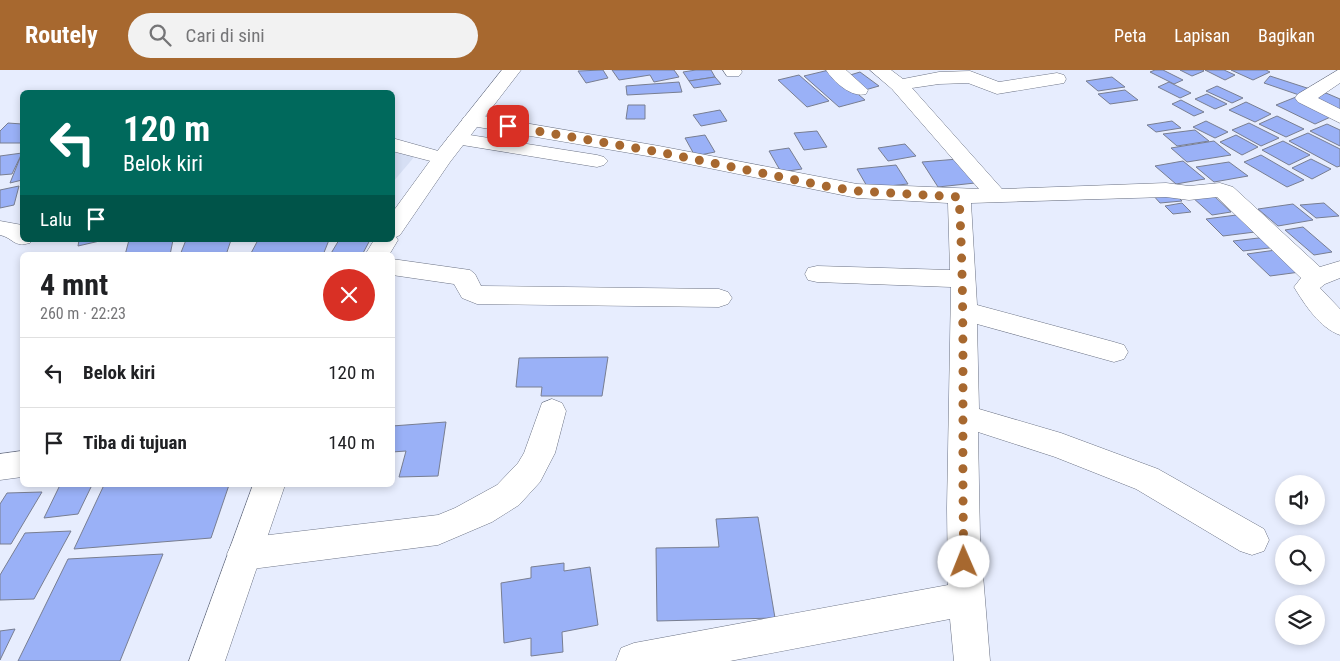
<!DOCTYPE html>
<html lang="id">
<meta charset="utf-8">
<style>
body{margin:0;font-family:"Roboto Condensed",sans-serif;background:#f2f2f2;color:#202124;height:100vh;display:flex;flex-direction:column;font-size:19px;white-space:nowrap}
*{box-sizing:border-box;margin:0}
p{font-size:16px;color:#757577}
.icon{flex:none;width:28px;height:28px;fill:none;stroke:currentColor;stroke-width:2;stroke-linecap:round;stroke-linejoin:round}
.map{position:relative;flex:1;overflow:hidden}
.sheet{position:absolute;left:20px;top:182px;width:375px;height:235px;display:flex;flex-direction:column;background:#fff;border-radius:8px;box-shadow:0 2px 8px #0003}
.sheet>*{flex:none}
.top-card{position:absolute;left:20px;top:20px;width:375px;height:152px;border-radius:8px;box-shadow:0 2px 8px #0003;background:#00695c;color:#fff;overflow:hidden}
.tools{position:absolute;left:1275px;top:405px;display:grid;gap:10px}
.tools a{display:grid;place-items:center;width:50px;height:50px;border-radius:50%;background:#fff;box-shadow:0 2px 8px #0003;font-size:25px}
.pin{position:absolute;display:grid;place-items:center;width:42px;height:42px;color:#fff;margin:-21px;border-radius:10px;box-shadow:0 2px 8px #0006}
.me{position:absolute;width:55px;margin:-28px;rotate:359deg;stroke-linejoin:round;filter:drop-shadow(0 0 4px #0008)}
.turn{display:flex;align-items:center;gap:18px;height:105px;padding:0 20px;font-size:22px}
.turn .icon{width:65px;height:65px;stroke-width:2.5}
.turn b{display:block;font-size:35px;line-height:42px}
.then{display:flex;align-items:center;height:48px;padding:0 20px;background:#0003;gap:10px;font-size:19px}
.round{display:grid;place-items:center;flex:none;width:52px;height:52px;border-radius:26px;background:#f2f2f2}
.summary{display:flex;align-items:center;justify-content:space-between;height:85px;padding:0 20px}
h1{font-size:30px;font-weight:700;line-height:38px}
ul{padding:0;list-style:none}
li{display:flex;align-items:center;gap:15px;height:70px;padding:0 20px;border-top:1px solid #e0e0e0}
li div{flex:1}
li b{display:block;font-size:19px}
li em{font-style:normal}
header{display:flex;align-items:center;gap:30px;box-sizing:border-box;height:70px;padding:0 25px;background:#a7682f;color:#fff}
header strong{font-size:24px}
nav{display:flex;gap:28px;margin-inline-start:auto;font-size:18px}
.search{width:350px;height:45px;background:#f2f2f2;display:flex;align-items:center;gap:12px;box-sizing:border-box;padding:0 18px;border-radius:28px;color:#757577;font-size:19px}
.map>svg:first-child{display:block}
.built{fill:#d6dff4}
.building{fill:#9ab1f7;stroke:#787e91}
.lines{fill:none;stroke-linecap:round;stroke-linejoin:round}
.street-casing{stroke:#6b7284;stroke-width:1}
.secondary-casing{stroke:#6b7284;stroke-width:1}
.street{fill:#fff;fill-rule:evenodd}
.secondary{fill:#fff;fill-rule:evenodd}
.route{stroke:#a7682f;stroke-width:9;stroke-dasharray:0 16.2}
</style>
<header>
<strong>Routely</strong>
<div class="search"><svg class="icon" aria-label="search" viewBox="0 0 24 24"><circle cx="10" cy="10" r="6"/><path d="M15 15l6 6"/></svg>Cari di sini</div>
<nav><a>Peta</a><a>Lapisan</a><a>Bagikan</a></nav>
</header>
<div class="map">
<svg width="1340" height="591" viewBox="0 0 1340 591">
<rect width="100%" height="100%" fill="#e7edfe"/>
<polygon class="built" points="393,82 415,86 393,112"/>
<g class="building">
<polygon points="603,0 608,8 586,13 578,1"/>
<polygon points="612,0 674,0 679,7 654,12 650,5 619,10"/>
<polygon points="696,0 711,0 715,7 689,11 683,2"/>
<polygon points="829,0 865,30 839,37 804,6"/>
<polygon points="1155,0 1163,0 1183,10 1174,14 1150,2"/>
<polygon points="1180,0 1203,0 1204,1 1192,6"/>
<polygon points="1205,0 1224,0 1235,5 1225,10"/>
<polygon points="1231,0 1266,0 1270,2 1253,10"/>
<polygon points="860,2 879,16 865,20 847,6"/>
<polygon points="799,5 829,31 807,37 778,10"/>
<polygon points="1270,6 1310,19 1305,27 1264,13"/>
<polygon points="715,7 721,14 694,18 689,11"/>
<polygon points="1112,7 1125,17 1098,21 1086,11"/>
<polygon points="679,12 682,22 627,25 626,16"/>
<polygon points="1169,12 1191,23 1180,28 1158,17"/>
<polygon points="1217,16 1243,28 1232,33 1206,21"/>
<polygon points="1125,20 1138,30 1110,34 1098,24"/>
<polygon points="1326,23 1340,29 1340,44 1309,30"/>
<polygon points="1207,24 1227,34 1215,39 1195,29"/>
<polygon points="1296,27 1335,45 1315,54 1276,35"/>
<polygon points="1181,30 1204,42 1194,46 1172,34"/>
<polygon points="1246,32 1271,44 1255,52 1229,40"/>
<polygon points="628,35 645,35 645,49 626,49"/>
<polygon points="720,40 727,51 701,56 693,45"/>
<polygon points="1277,46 1304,59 1286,67 1259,54"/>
<polygon points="1172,51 1181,58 1156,62 1147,55"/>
<polygon points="1206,51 1228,62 1215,68 1193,57"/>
<polygon points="8,53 22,54 22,73 0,73 0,61"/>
<polygon points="1249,53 1279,68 1261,76 1232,60"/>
<polygon points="1327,54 1340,60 1340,76 1310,61"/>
<polygon points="1195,60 1209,71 1177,76 1163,64"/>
<polygon points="817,61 827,77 804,80 794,63"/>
<polygon points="1308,63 1340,79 1340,96 1337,97 1289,71"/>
<polygon points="705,65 715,82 695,86 685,68"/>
<polygon points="1236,65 1258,77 1242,85 1220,72"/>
<polygon points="1214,71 1231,85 1187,92 1171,78"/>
<polygon points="1283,71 1310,85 1289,95 1262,80"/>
<polygon points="905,74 916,86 888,91 878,78"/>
<polygon points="789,78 802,99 781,102 769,81"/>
<polygon points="22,83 22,110 10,113"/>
<polygon points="22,83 12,104 0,105 0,86"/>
<polygon points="1261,85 1304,110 1287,117 1244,92"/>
<polygon points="958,89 975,113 938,117 922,92"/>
<polygon points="1311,89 1331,99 1312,109 1292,98"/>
<polygon points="1183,91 1205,109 1176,114 1155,96"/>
<polygon points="1229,92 1248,106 1214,112 1196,97"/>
<polygon points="896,95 908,114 868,118 857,99"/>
<polygon points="19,116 14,135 0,138 0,120"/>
<polygon points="1173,122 1182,131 1160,133 1152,124"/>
<polygon points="1212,124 1231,142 1212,145 1192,127"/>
<polygon points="1182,133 1191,142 1173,144 1165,136"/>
<polygon points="1324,133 1339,146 1316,148 1300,135"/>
<polygon points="1293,134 1313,150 1278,156 1258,139"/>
<polygon points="1244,144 1263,161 1223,166 1206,149"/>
<polygon points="1303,157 1332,182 1314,185 1285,160"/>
<polygon points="1267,167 1278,177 1243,181 1233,171"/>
<polygon points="79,170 104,170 78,176"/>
<polygon points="129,170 173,170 170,185 125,185"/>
<polygon points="186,170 231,170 226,185 180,185"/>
<polygon points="258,170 329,170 323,185 250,185"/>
<polygon points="339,170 370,170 362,185 330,185"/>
<polygon points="1276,180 1300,202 1270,206 1247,184"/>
<polygon points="608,287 602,326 541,326 542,317 516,317 519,288"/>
<polygon points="446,352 438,406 399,407 406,381 392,382 392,356"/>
<polygon points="60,415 92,415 78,444 44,448"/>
<polygon points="104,415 229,415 211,468 74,479"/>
<polygon points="42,422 11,474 0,474 0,434 7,423"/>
<polygon points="758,447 775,548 657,551 656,478 719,477 716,449"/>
<polygon points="71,461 34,529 0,530 0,505 25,463"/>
<polygon points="163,484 120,591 18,591 68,489"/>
<polygon points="564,493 564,501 590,497 598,555 562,562 563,582 531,586 531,568 504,573 501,513 531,508 531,497"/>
<polygon points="15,559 0,590 0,561"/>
</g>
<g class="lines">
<defs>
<g id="street">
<polygon points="723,0 741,0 742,2 739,6 727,6"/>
<path d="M826,0H846L868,20L866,24C851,28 834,12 826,0Z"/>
<path d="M870,0H891L903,9L939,2L970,1L999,12L1057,3L1064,5L1066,9L1064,13L997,24L968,13L939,14L912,18L1002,119L1166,113L1189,116L1220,113L1233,117L1320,197L1340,191V208L1325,214L1320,218L1340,239V265C1320,258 1305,235 1294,217L1301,208L1217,127L1189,130L1166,127L971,133L977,235L1114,272L1124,275L1128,282L1124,289L1114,292L977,254L979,339L1061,363L1158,399L1264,459L1269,470L1264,481L1252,485L1240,481L1136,419L1055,387L978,362L980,468L990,591H954L950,549L730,591H616L621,578L634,573L948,515L947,438L951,217L817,212L808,210L805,204L808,198L817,196L950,200L948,133L857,128L659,88L472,56L465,54L462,50L465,46L472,44L659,76L857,114L979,119L892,19Z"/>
<polygon points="1338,0 1340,0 1340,13 1318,28 1340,39 1340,53 1298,32 1295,28 1298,24"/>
<polygon points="457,63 597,85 604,87 608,91 604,95 597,97 450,73 447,69 450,65"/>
<polygon points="392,68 449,84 452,88 449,92 442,94 392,81"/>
<path d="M0,151L22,155V170H32L30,173C13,178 14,168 0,165Z"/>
<polygon points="392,189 470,200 475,204 481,216 719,219 728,222 732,228 728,234 719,237 477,234 462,228 454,214 392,205"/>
<polygon points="552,329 562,333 566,341 555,383 540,412 519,435 492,452 438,475 244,500 232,495 227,484 232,473 244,468 438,445 455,438 497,415 518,393 524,383 542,333"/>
<polygon points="22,381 22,407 0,410 0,384"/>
</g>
<g id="secondary">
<polygon points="502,0 521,0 450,92 400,165 396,167 398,170 389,185 365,185 374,170 392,170 392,143 435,84"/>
<polygon points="253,415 285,415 225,591 189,591"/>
</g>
</defs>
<use href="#street" class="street-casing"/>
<use href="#secondary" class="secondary-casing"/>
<use href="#street" class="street"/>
<use href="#secondary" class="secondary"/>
</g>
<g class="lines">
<path class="route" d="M508,56L659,82L825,116L857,121L959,127C966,248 961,370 964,492"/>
</g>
</svg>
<div class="tools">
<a><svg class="icon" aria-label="sound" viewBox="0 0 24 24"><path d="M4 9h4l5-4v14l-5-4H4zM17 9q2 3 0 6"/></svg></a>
<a><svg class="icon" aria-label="search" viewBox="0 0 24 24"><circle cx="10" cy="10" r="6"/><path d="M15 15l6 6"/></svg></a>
<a><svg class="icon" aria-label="layers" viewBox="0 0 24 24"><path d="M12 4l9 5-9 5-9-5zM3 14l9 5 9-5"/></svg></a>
</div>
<div class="pin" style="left:508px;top:56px;background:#d93025"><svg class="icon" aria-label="arrive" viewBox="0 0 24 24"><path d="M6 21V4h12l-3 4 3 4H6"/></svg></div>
<svg class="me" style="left:964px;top:492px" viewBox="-20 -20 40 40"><circle r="19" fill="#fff"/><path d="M0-13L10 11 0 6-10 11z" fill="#a7682f"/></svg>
<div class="top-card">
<div class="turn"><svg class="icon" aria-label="left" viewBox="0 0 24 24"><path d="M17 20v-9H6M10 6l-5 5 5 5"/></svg><div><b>120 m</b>Belok kiri</div></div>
<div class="then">Lalu<svg class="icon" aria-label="arrive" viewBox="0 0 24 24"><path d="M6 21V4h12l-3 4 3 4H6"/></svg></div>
</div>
<section class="sheet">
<div class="summary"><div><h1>4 mnt</h1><p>260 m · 22:23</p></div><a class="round" style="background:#d93025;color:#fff"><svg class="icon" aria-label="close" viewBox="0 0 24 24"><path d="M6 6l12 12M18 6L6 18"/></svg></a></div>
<ul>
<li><svg class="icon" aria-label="left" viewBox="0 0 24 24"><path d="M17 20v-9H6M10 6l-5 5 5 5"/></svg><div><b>Belok kiri</b></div><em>120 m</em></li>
<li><svg class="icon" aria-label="arrive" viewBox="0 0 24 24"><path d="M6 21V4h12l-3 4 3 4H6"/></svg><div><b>Tiba di tujuan</b></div><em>140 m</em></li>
</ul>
</section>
</div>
